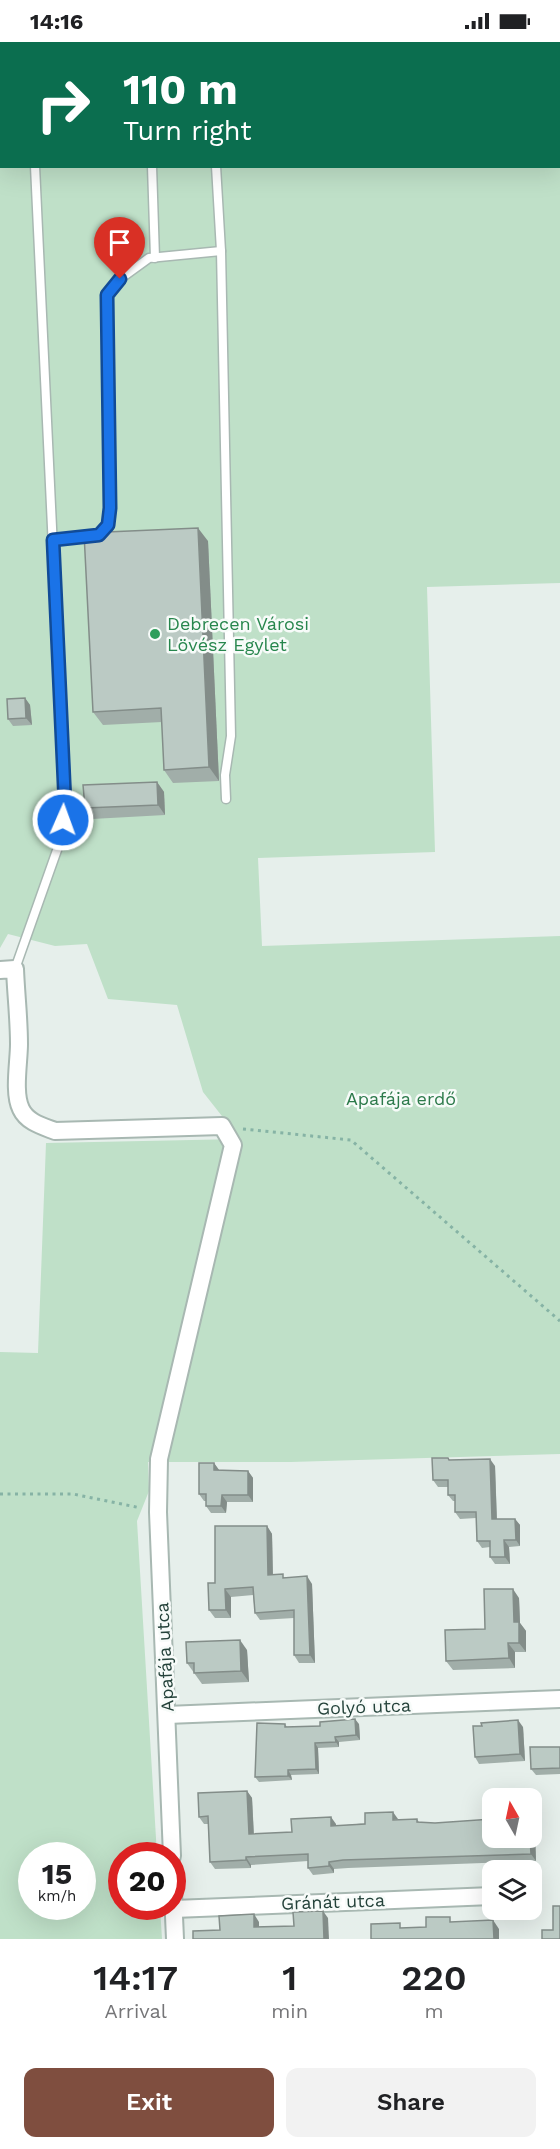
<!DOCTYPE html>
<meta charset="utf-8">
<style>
body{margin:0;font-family:"Work Sans",sans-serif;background:#f2f2f2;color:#202124;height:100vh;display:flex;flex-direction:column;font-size:22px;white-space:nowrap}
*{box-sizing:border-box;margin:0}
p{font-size:20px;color:#757577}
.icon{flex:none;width:33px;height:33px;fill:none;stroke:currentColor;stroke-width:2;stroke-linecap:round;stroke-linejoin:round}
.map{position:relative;height:1897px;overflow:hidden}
.panel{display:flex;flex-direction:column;background:#fff;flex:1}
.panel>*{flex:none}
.guide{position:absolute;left:0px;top:0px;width:561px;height:126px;box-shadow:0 6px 24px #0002;background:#0b6e4f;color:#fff;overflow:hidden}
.needle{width:39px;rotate:351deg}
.controls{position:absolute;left:482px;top:1746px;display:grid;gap:12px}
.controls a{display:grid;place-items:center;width:60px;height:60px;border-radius:12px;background:#fff;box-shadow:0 6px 24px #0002;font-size:30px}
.speed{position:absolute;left:18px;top:1800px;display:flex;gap:12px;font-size:30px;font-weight:700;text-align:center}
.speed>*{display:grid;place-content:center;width:78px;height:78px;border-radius:50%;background:#fff;box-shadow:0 6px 24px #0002;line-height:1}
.speed small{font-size:15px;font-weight:400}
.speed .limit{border:9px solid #d22;background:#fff;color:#111}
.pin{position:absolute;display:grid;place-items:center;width:51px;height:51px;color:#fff;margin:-62px -26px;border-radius:50% 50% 50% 0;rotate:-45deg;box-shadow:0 0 6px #0007}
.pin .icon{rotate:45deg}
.me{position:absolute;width:66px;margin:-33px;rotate:2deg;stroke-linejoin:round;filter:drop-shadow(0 0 4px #0008)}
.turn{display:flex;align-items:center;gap:21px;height:126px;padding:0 24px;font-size:27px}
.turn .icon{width:78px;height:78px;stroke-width:2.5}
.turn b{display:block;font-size:42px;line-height:51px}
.eta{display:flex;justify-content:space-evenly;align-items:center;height:102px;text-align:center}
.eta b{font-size:36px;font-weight:600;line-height:42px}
.primary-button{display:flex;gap:12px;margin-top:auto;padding:12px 24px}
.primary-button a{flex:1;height:69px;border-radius:12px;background:#7f4e3f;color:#fff;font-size:24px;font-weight:600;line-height:69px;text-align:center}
.primary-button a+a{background:#f2f2f2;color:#202124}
.status{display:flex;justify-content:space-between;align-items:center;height:42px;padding:0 30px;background:#fff;direction:ltr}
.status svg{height:16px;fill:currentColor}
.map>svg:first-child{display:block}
.green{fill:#bfe0c8;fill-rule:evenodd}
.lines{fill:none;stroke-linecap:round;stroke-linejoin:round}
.service-casing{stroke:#a8b8b2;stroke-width:11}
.minor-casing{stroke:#a8b8b2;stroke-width:20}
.path{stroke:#86b3a5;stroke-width:3;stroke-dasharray:3 4.5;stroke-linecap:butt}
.service{stroke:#fff;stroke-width:8}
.minor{stroke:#fff;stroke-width:16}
.wall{fill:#a1aea9}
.shaded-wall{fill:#838d89}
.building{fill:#bbcac4;stroke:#838d89;stroke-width:1.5}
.route-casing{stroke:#114b97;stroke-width:15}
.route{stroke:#1a73e8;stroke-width:10}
.leisure-dot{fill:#2e9e5b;stroke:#f7fbf9;stroke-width:2}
.labels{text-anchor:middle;stroke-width:5;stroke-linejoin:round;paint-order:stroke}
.leisure-label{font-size:18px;fill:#27864d;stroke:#f7fbf9;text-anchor:start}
.park-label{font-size:18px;fill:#2d7a4b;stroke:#f7fbf9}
.street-label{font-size:18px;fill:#24423a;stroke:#f7fbf9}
</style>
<div class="status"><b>14:16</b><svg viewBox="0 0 49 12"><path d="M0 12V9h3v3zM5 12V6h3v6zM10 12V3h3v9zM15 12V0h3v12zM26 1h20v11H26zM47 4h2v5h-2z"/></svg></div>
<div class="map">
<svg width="560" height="1897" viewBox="0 0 560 1897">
<rect width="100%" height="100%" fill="#e6efeb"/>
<path class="green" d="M0,0H560V541L427,545L435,810L258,816L262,904L560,894V1412L291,1420H148L149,1449L137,1479L157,1813L122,1814V1864L160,1865L162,1897H0V1310L38,1311L46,1101L240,1097L203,1050L177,963L108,957L87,902L55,904L8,892L0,906ZM2,2H560V124H2ZM32,1814H82V1864H32Z"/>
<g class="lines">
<defs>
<g id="service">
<polyline points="29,0 30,2"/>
<polyline points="212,0 212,2"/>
<polyline points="152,124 155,216"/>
<polyline points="216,124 221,209 231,694 225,733 226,757"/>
<polyline points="53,498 99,493 109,483 110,466 107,253 120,237 149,216 221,209"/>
<polyline points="15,927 62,794 65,762 35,124"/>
</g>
<g id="minor">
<path d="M0,928L15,927C16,952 19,977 19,1002C19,1020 13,1051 21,1067C27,1080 42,1084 55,1089L222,1084L233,1103L159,1417L158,1470L172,1814"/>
<polyline points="167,1673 560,1657"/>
<polyline points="172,1828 175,1897"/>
<polyline points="174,1867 492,1854"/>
</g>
</defs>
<use href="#service" class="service-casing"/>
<use href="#minor" class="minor-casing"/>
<g class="path">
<polyline points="243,1087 351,1098 560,1279"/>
<polyline points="0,1452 73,1452 141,1466"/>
</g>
<use href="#service" class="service"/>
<use href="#minor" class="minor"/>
</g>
<g class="wall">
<polygon points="208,499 219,739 173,741 164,728 162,680 103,683 93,670"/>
<polygon points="25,656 30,663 32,683 13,684 8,677"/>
<polygon points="157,740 164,750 165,773 92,777 85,766"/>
<polygon points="448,1416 450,1418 495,1424 497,1477 515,1477 520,1483 520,1504 509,1505 510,1522 495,1522 490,1515 490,1505 482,1506 477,1499 476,1476 460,1477 455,1470 455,1459 453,1459 448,1453 448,1445 438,1445 433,1438"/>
<polygon points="214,1421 219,1428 248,1429 253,1436 253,1460 227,1460 226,1471 211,1471 206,1464 206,1459 204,1459 199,1452"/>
<polygon points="267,1484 272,1492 273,1533 312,1542 315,1621 299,1621 294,1613 294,1576 260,1578 255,1571 253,1553 231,1555 231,1576 215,1576 209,1568 215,1541"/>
<polygon points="519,1556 520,1581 526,1589 526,1610 515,1610 515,1626 453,1628 446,1619 485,1587"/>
<polygon points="247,1608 249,1640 202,1642 187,1621"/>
<polygon points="285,1682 287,1685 359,1682 360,1698 339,1700 339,1705 318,1706 319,1732 291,1733 292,1738 259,1740 255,1735"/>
<polygon points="482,1684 523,1685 525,1719 479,1722 475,1715"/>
<polygon points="560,1705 560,1732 536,1733 531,1727"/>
<polygon points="247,1749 252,1756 254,1792 292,1790 336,1782 336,1784 398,1778 417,1777 419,1780 531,1796 531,1760 534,1765 536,1819 348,1826 334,1827 334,1831 313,1833 308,1826 308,1819 251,1823 251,1826 215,1827 210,1820 208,1782 204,1782 199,1775"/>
</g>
<g class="shaded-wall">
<polygon points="198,486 208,499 219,739 209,725"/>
<polygon points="25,656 30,663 32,683 26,676"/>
<polygon points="157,740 164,750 165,773 158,763"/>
<polygon points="490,1417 495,1424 497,1484 492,1477"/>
<polygon points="214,1421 219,1428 214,1428"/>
<polygon points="248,1429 253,1436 253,1460 248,1453"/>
<polygon points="222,1453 227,1460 226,1471 221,1464"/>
<polygon points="515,1477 520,1483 520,1504 516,1498"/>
<polygon points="267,1484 272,1492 273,1541 268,1533"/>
<polygon points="504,1498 509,1505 510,1522 505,1515"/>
<polygon points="307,1534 312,1542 315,1621 310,1613"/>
<polygon points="225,1547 231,1555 231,1576 226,1568"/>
<polygon points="513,1547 519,1556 520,1581 526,1589 526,1610 519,1601 514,1580"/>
<polygon points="240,1598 247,1608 249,1640 241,1629"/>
<polygon points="508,1601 515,1610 515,1626 509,1616"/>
<polygon points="355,1677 359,1682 360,1698 356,1693"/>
<polygon points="518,1678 523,1685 525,1719 520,1712"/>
<polygon points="335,1695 339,1700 339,1705 336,1700"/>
<polygon points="315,1701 318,1706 319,1732 316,1727"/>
<polygon points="288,1728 291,1733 292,1738 288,1734"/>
<polygon points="247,1749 252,1756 254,1799 249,1792"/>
<polygon points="531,1760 534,1765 536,1819 531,1812"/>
<polygon points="393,1770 398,1777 393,1778"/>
<polygon points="331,1775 336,1782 336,1791 331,1784"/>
<polygon points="246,1815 251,1823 251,1826 246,1818"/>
<polygon points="329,1820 334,1827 334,1831 329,1824"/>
<polygon points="323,1869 328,1876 329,1897 324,1897"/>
<polygon points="254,1872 259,1880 259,1893 254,1885"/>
<polygon points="493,1878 499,1887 499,1897 494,1897"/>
</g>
<g class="building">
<polygon points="198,486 209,725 164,728 161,666 93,670 84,491"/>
<polygon points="25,656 26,676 8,677 7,657"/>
<polygon points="157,740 158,763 85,766 83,743"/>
<polygon points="432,1416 448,1416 449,1418 490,1417 492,1477 515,1477 516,1498 504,1498 505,1515 490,1515 490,1499 477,1499 476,1470 455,1470 455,1453 448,1453 448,1438 433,1438"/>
<polygon points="199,1421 214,1421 214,1428 248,1429 248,1453 222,1453 221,1464 206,1464 206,1452 199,1452"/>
<polygon points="215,1484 267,1484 268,1533 283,1532 283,1536 307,1534 310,1613 294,1613 294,1568 255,1571 253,1545 225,1547 226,1568 209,1568 208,1541 215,1541"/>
<polygon points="484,1547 513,1547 514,1580 519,1580 519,1601 508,1601 509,1616 446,1619 445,1588 485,1587"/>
<polygon points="240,1598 241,1629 194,1631 194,1621 187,1621 186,1600"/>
<polygon points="355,1677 356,1693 335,1695 336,1700 315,1701 316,1727 288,1728 288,1734 255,1735 257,1681 285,1682 285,1685 320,1684 320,1680"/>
<polygon points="518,1678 520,1712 475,1715 473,1684 482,1684 481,1681"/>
<polygon points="530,1705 560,1705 560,1726 531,1727"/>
<polygon points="247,1749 249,1792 292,1790 291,1777 331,1775 331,1784 365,1782 365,1771 393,1770 393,1778 417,1777 417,1780 435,1781 492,1777 492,1796 530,1796 531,1812 343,1818 329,1820 329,1824 308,1826 308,1812 246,1815 246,1818 210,1820 208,1774 199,1775 198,1751"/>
<polygon points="553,1864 560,1864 560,1897 542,1897 542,1888 553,1888"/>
<polygon points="323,1869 324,1897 193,1897 193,1889 220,1888 219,1874 254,1872 254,1885 294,1884 293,1870"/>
<polygon points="426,1875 450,1875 450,1880 493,1878 494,1897 371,1897 371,1882 400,1881 400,1886 426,1885"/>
</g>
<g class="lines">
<defs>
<polyline id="route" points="63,778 65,762 53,498 99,493 108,483 110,466 107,253 120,237"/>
</defs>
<use href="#route" class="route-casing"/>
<use href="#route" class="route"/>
</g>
<circle class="leisure-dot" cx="155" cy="592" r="6"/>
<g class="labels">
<g class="leisure-label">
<text x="167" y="588">Debrecen Városi<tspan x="167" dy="21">Lövész Egylet</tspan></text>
</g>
<g class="park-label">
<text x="401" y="1063">Apafája erdő</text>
</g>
<g class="street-label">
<text transform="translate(165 1615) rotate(-93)" y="6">Apafája utca</text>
<text transform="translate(364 1665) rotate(-2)" y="6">Golyó utca</text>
<text transform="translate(333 1860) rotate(-2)" y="6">Gránát utca</text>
</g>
</g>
</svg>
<div class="controls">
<a><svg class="needle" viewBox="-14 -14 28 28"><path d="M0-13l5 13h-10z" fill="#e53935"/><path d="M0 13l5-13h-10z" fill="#757577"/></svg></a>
<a><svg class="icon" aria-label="layers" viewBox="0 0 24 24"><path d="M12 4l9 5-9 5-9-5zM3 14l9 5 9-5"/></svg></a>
</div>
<div class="speed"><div>15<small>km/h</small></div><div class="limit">20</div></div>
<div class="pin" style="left:120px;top:237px;background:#d93025"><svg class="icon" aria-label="arrive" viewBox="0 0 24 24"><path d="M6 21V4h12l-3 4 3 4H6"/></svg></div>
<svg class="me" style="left:63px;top:778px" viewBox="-20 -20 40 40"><circle r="17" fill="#1a73e8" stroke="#fff" stroke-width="3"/><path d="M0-11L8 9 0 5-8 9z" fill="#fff"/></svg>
<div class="guide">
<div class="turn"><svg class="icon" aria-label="right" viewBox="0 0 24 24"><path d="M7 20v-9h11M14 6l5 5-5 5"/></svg><div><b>110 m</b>Turn right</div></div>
</div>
</div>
<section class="panel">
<div class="eta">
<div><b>14:17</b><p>Arrival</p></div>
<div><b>1</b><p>min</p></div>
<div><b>220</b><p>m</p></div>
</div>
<div class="primary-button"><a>Exit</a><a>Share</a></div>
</section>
